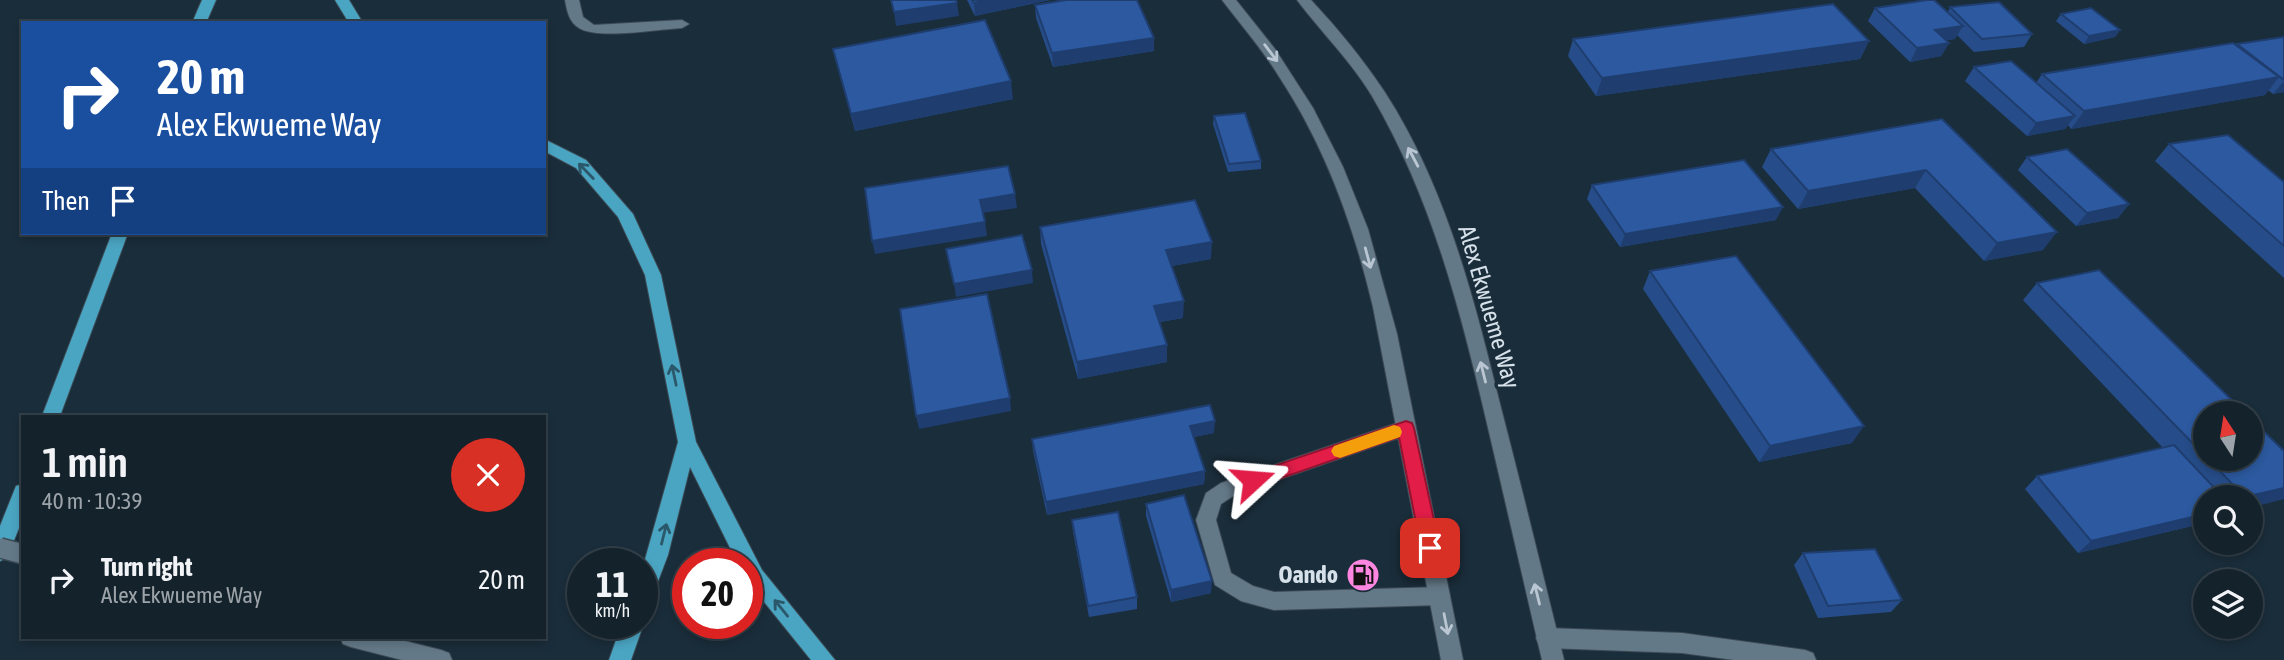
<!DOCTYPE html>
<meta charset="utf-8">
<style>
body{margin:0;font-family:"Asap Condensed",sans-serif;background:#212f38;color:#f1f3f6;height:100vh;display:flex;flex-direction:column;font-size:26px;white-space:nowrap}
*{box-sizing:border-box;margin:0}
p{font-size:23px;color:#9da4a9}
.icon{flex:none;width:38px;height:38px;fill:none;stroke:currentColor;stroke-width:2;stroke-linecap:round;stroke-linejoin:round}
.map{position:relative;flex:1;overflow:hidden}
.drawer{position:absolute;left:21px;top:415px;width:525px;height:224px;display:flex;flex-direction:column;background:#14222c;border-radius:0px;box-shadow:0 4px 10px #0003,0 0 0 2px #333f48}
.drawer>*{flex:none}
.top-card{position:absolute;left:21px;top:21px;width:525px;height:214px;border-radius:0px;box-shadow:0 4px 10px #0003,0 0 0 2px #333f48;background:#1a4fa0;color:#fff;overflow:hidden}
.needle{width:46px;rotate:348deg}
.tools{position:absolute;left:2193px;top:401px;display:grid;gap:14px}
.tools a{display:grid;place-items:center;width:70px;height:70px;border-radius:50%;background:#14222c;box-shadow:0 4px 10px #0003,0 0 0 2px #333f48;font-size:35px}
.speed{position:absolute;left:567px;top:548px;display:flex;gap:14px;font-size:35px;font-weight:700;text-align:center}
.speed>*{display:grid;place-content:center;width:91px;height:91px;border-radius:50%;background:#14222c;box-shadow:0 4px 10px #0003,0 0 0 2px #333f48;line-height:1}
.speed small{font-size:18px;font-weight:400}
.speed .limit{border:10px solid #d22;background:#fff;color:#111}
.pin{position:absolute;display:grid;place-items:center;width:60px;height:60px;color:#fff;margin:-30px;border-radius:14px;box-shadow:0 4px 10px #0006}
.me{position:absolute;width:77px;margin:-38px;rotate:71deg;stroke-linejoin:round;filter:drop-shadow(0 0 5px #0008)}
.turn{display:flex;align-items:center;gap:24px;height:147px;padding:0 21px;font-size:32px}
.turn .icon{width:91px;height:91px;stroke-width:2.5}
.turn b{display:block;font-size:49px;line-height:60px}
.then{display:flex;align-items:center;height:66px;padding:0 21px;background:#0003;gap:14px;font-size:26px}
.round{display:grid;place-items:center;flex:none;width:74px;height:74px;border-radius:37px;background:#212f38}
.overview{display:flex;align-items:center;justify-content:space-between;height:119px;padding:0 21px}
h1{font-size:42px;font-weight:600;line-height:52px}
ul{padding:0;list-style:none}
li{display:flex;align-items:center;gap:21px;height:91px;padding:0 21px}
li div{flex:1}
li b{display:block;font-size:26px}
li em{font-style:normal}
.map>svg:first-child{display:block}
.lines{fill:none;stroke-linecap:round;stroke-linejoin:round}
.service-casing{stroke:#3b4a55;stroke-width:2}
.tertiary-casing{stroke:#3b4a55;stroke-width:2}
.secondary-casing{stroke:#3b4a55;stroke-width:2}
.primary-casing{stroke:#3b4a55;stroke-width:2}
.service{fill:#647988;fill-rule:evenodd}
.tertiary{fill:#647988;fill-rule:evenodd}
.secondary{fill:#647988;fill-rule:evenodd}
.primary{fill:#4aa5c2;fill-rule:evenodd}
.secondary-bridge-casing{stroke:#3b4a55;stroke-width:22;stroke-linecap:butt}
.secondary-bridge{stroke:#647988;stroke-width:19}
.wall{fill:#264d89}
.shaded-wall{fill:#1f3e6f}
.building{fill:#2c599f;stroke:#1f3e6f;stroke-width:2}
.oneway{stroke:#bac7d2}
.oneway2{stroke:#2b576a}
.route{fill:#e11d48;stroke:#92132f;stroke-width:2}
.slow{fill:#f59e0b}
.labels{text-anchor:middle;stroke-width:7;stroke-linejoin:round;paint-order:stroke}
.street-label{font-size:24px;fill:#d6e1ea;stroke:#1a2d3a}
.poi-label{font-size:24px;font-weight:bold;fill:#d6e1ea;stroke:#1a2d3a;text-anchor:end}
</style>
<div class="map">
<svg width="2284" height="660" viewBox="0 0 2284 660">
<rect width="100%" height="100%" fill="#1a2d3a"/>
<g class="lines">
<defs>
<g id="service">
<path d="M565,0H579L583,17L594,25L682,20L689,24L682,28C659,29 598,40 579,28C569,22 567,11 565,0Z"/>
<polygon points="1406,420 1413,423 1415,428 1413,433 1235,495 1221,504 1216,520 1231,573 1253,586 1274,592 1440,587 1447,589 1450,596 1447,603 1440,605 1274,610 1241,601 1215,585 1196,520 1206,493 1221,483"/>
<polygon points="1547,628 1682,633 1805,650 1813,653 1816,660 1734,660 1682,653 1547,648 1539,645 1536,638 1539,631"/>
</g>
<g id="tertiary">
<path d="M1222,0H1236L1275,49L1313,108L1343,167L1368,229L1397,334L1463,660H1441L1373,307C1354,227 1326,148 1280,78C1263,50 1242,26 1222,0Z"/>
<path d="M1297,0H1311C1338,29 1362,58 1384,91C1446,186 1474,299 1501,408C1523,492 1543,576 1564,660H1542C1524,584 1507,508 1489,432C1462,316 1433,200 1372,96C1351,61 1322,33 1297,0Z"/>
</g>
<polygon id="secondary" points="340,637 389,637 441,650 449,653 452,660 402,660 351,647 343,644"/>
<g id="primary">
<polygon points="202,0 216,0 206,23 192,23"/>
<polygon points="335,0 349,0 363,23 349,23"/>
<polygon points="544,139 586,160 633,214 661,275 696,442 762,570 835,660 811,660 748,582 747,564 738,564 690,467 668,555 649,605 642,607 642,570 678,442 645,275 618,217 576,168 544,151"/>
<polygon points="112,233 128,233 60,416 42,416"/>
<polygon points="23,484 23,518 7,558 0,561 0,526 16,486"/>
<polygon points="642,620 644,623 631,660 609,660 622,623 642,623"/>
</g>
</defs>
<use href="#service" class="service-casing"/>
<use href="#tertiary" class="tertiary-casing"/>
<use href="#secondary" class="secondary-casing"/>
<use href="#primary" class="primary-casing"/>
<use href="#service" class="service"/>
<use href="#tertiary" class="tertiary"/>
<use href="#secondary" class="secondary"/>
<use href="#primary" class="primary"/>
<defs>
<polyline id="secondary-bridge" points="0,548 23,554"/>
</defs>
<use href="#secondary-bridge" class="secondary-bridge-casing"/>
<use href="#secondary-bridge" class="secondary-bridge"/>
</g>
<g class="wall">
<polygon points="967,0 1050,0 975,16"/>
<polygon points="1035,5 1154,51 1053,67 1036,18"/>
<polygon points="1950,7 2032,34 2024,47 1974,52 1957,35 1955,39 1946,40 1949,43 1941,56 1910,62 1868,21 1875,8 1948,12"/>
<polygon points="2061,14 2120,30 2115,37 2084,44 2056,21"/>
<polygon points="2284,37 2284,92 2273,94 2268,90 2265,95 2071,129 2068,125 2065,129 2027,136 1965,81 1974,67 2036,83 2042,74 2236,45"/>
<polygon points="1573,39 1869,41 1860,59 1596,96 1568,56"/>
<polygon points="833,49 1013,99 855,131"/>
<polygon points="1214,116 1261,161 1261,169 1228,172 1213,124"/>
<polygon points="1942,119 2043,250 1984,261 1915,188 1798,209 1762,167 1771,149"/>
<polygon points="2169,144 2284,182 2284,278 2155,161"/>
<polygon points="2027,157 2129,204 2118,218 2076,226 2018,170"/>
<polygon points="1592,185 1776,220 1620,247 1587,199"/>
<polygon points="1040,227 1211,259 1172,266 1183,318 1160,322 1167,345 1167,362 1078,379 1041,244"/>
<polygon points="1650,271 1852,443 1759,462 1643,289"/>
<polygon points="2037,283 2205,413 2205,458 2250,458 2250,497 2205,497 2205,523 2078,553 2025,489 2037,476 2163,448 2023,300"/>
<polygon points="1214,433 1194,437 1205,471 1204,484 1047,515 1033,451 1032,439"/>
<polygon points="1146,504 1211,593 1171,602 1146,516"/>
<polygon points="1072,520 1137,597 1137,609 1089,617 1073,532"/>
<polygon points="1803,553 1902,600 1891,612 1818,618 1794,565"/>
</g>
<g class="shaded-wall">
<polygon points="988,0 1050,0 975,16 974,3"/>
<polygon points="957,3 959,16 896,26 894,12"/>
<polygon points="1963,26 1955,39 1928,44 1935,30"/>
<polygon points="2120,30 2115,37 2084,44 2089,36"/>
<polygon points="1154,38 1154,51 1053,67 1052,53"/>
<polygon points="1869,41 1860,59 1596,96 1602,78"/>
<polygon points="1949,43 1941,56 1910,62 1917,48"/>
<polygon points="2279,77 2265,95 2071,129 2084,111"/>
<polygon points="1011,81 1013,99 855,131 851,114"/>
<polygon points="2284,81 2284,92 2273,94"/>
<polygon points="2075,116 2065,129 2027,136 2036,123"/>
<polygon points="1926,170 1915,188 1798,209 1808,191"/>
<polygon points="1015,194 1017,208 982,213 980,200"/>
<polygon points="2129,204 2118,218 2076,226 2087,213"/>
<polygon points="1783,207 1776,220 1620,247 1625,234"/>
<polygon points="985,222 987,236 875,254 872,241"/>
<polygon points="2057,232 2043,250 1984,261 1997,243"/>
<polygon points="1212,242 1211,259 1165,267 1166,250"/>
<polygon points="1032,270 1033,283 956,297 954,284"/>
<polygon points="1184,301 1183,318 1154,323 1154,306"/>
<polygon points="1167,345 1167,362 1078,379 1077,362"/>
<polygon points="1010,398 1011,411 919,429 916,416"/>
<polygon points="1215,421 1214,433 1189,438 1190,426"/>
<polygon points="1864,426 1852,443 1759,462 1770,446"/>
<polygon points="1205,471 1204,484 1047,515 1046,502"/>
<polygon points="2284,488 2284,499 2250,508 2250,497 2247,497"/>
<polygon points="2205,514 2205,523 2078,553 2091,541"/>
<polygon points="1212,581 1211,593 1171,602 1171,590"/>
</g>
<g class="building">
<polygon points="891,0 956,0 957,3 894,12"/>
<polygon points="972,0 988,0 974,3"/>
<polygon points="1066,0 1137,0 1154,38 1052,53 1035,5"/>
<polygon points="1927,0 1934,0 1963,26 1935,30 1949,43 1917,48 1875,8"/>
<polygon points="1999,2 2032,34 1982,39 1950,7"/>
<polygon points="1833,4 1869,41 1602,78 1573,39"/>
<polygon points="2091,8 2120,30 2089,36 2061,14"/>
<polygon points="985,20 1011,81 851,114 833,49"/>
<polygon points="2284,37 2284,80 2237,44"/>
<polygon points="2233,43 2279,77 2084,111 2042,74"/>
<polygon points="2011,61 2075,116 2036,123 1974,67"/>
<polygon points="1245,113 1261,161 1229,164 1214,116"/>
<polygon points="1942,119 2057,232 1997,243 1926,170 1808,191 1771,149"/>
<polygon points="2228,135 2284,182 2284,246 2169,144"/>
<polygon points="2067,149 2129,204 2087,213 2027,157"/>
<polygon points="1744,160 1783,207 1625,234 1592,185"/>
<polygon points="1008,166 1015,194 980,200 985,222 872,241 865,188"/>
<polygon points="1195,200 1212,242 1166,250 1184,301 1154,306 1167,345 1077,362 1040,227"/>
<polygon points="1022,235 1032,270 954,284 946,249"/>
<polygon points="1736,256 1864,426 1770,446 1650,271"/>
<polygon points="2099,270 2245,413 2205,413 2205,456 2037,283"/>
<polygon points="987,294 1010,398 916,416 900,309"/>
<polygon points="1210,405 1215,421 1190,426 1205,471 1046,502 1032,439"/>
<polygon points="2250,418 2284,451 2284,488 2245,497 2207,458 2250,458"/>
<polygon points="2174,445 2223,497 2205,497 2205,514 2091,541 2037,476"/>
<polygon points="1184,495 1212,581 1171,590 1146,504"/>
<polygon points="1118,512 1137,597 1088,606 1072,520"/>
<polygon points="1875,549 1902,600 1828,606 1803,553"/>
</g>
<defs><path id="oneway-shaft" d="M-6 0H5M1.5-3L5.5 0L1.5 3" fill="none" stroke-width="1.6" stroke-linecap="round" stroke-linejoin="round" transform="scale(1.75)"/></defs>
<g class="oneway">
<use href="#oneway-shaft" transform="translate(1271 53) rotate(53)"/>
<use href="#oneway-shaft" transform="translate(1413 157) rotate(-118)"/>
<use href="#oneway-shaft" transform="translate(1368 258) rotate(75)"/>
<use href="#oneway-shaft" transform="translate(1483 372) rotate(-104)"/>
<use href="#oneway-shaft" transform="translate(1537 594) rotate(-104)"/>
<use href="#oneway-shaft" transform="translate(1446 624) rotate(79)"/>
</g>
<g class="oneway2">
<use href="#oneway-shaft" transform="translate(586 171) rotate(-134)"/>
<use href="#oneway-shaft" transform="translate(674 375) rotate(-102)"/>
<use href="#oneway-shaft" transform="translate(664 534) rotate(-76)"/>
<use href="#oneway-shaft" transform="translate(781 608) rotate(-129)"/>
</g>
<polygon class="route" points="1406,421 1412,423 1414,428 1440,548 1437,554 1430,556 1424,554 1421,548 1399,437 1253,488 1247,486 1245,480 1247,475"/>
<polygon class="slow" points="1394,425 1400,427 1402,432 1400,437 1340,458 1334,456 1331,451 1334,446"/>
<defs>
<symbol id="fuel-disc" viewBox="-11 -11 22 22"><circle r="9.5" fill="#fd86e1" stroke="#1a2d3a"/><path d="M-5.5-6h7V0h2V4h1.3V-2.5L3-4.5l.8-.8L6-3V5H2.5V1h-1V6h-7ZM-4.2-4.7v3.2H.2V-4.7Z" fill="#111"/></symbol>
</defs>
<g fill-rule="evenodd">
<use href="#fuel-disc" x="1344" y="556" width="38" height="38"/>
</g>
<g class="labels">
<g class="street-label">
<text transform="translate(1489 307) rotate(74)" y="8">Alex Ekwueme Way</text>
</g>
<g class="poi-label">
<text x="1338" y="583">Oando</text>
</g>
</g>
</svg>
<div class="tools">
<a><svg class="needle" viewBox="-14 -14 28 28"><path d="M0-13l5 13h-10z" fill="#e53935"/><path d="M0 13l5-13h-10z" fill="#9da4a9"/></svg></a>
<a><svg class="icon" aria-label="search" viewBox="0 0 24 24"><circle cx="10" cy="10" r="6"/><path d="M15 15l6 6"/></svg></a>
<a><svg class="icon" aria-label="layers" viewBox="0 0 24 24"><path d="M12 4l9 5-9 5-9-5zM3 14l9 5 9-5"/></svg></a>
</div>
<div class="speed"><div>11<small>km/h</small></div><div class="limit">20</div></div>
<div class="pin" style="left:1430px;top:548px;background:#d93025"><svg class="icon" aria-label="arrive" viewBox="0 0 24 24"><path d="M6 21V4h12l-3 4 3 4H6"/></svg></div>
<svg class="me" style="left:1253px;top:480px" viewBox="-20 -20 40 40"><path d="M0-17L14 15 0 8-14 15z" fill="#e11d48" stroke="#fff" stroke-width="4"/></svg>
<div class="top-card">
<div class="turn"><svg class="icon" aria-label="right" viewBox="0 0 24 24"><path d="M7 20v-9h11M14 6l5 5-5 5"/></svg><div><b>20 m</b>Alex Ekwueme Way</div></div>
<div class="then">Then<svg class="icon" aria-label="arrive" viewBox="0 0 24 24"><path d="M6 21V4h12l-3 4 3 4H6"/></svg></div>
</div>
<section class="drawer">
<div class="overview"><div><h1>1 min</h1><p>40 m · 10:39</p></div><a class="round" style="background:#d93025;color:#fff"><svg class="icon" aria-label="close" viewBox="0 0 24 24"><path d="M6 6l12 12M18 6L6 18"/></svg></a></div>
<ul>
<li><svg class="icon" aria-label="right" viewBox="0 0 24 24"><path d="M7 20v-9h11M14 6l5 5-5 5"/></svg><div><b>Turn right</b><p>Alex Ekwueme Way</p></div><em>20 m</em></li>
</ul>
</section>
</div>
